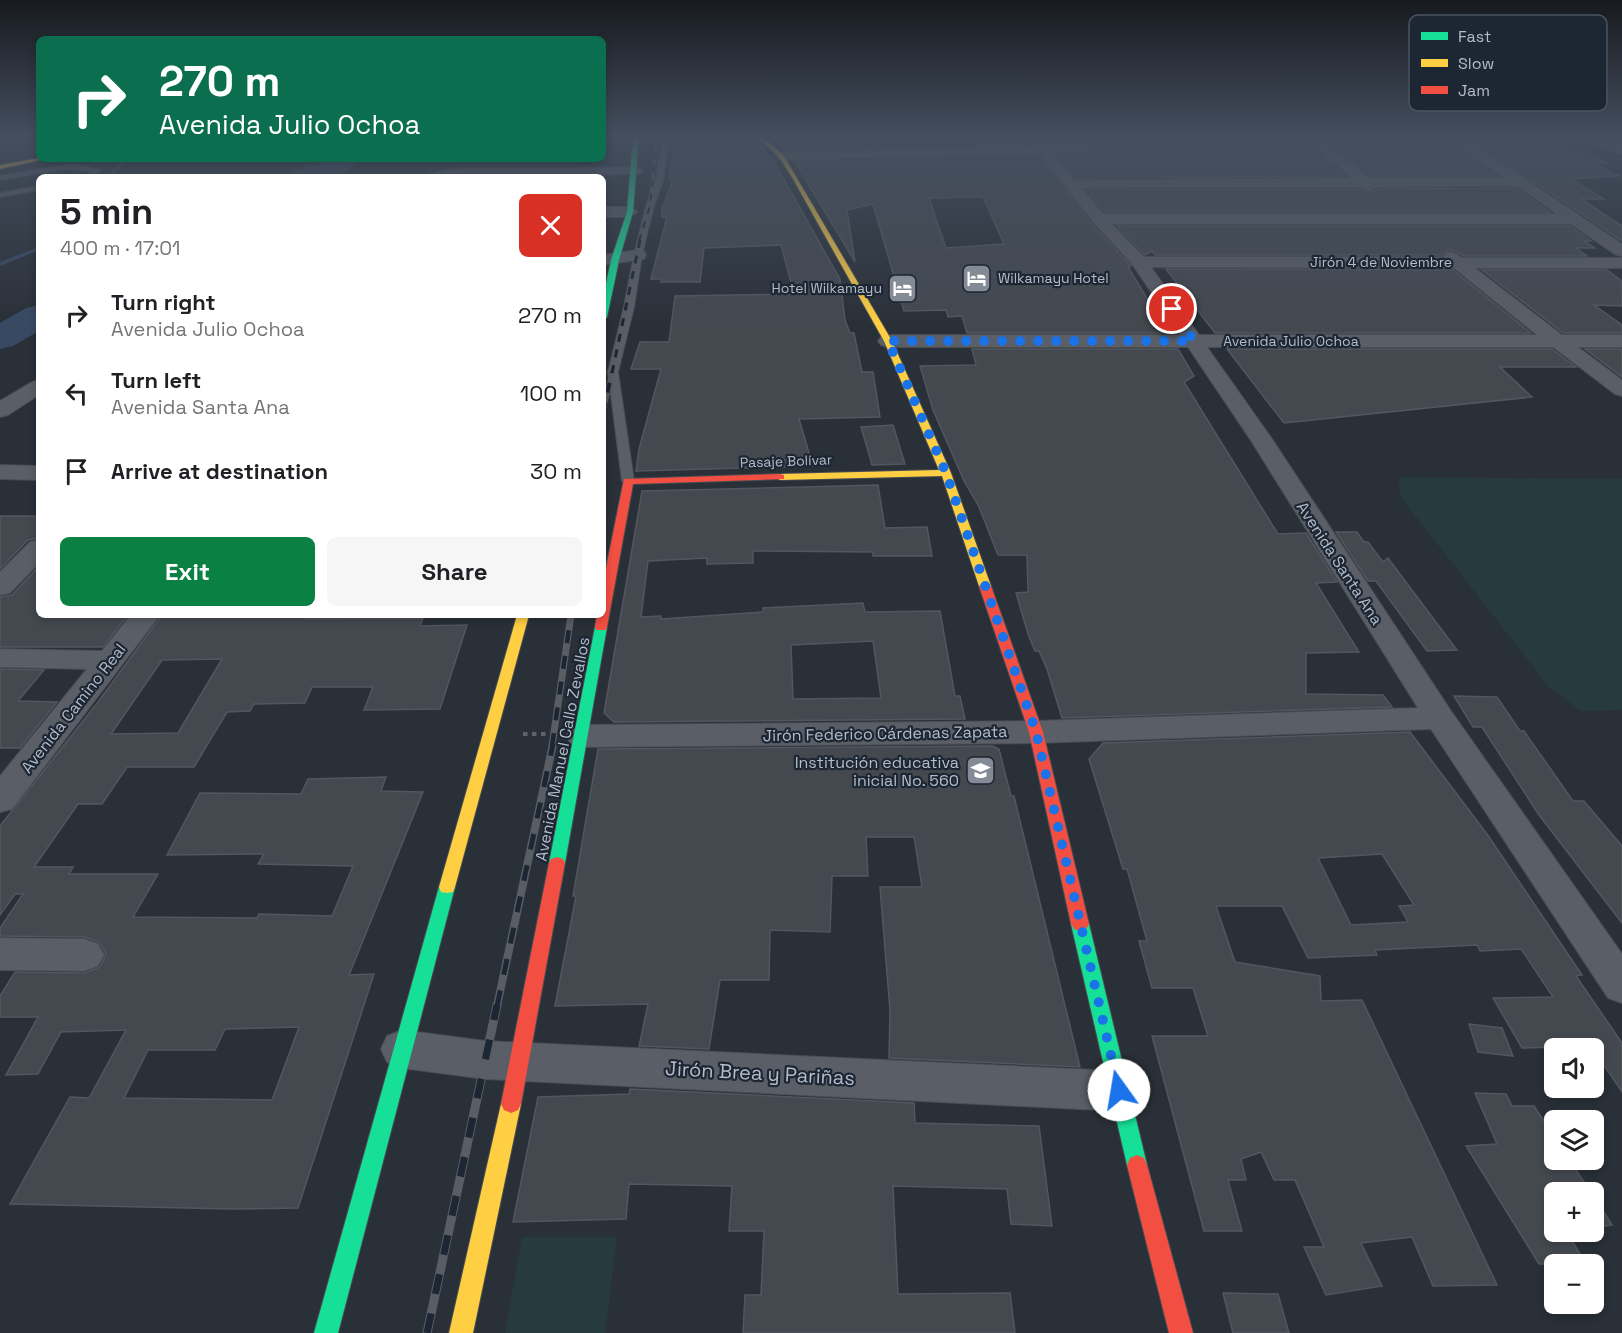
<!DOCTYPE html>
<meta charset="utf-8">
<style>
body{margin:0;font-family:"Space Grotesk",sans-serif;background:#f6f6f6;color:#202124;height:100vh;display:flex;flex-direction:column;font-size:22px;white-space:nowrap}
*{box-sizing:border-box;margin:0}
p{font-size:20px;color:#757577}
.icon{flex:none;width:33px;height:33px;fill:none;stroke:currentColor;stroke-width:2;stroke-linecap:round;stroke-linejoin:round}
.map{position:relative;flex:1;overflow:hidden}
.panel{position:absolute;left:36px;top:174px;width:570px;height:444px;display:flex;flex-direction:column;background:#fff;border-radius:9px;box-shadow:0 3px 9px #0003}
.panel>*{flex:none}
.banner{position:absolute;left:36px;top:36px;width:570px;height:126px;border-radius:9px;box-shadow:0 3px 9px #0003;background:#0b6e4f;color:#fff;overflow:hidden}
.buttons{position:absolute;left:1544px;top:1038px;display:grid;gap:12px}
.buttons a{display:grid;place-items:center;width:60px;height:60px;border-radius:9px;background:#fff;box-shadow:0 3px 9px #0003;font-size:30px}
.pin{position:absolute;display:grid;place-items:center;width:51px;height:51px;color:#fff;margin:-26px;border:3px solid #fff;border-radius:50%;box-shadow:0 2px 6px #0007}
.me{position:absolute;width:66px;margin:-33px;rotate:347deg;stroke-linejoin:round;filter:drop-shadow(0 0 4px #0008)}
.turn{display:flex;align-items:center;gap:21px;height:126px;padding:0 24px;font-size:27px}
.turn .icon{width:78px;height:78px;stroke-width:2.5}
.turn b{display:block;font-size:42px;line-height:51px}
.round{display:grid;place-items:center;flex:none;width:63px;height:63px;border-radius:9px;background:#f6f6f6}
.overview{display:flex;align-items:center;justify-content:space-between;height:102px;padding:0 24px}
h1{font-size:36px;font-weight:600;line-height:45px}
.action{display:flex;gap:12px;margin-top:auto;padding:12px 24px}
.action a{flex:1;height:69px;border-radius:9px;background:#0b8043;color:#fff;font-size:24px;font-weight:600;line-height:69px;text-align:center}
.action a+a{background:#f6f6f6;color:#202124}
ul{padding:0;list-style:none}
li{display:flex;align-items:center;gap:18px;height:78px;padding:0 24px}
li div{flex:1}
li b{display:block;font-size:22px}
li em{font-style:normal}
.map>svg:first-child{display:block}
.green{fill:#273a3e}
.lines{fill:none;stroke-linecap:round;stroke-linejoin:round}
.stream{fill:#384963;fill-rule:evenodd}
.river{fill:#384963;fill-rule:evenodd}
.building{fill:#444950;stroke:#52575f;stroke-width:1.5;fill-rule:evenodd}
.lane-casing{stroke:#484c53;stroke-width:2}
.street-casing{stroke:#484c53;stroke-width:2}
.fast-casing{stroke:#484c53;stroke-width:2}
.slow-casing{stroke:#484c53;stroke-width:2}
.jam-casing{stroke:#484c53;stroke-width:2}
.path{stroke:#5d636a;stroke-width:4;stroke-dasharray:4.5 4.5;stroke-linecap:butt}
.lane{fill:#5a5e66;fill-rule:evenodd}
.street{fill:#5a5e66;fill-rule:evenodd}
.fast{fill:#16e098;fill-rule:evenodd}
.slow{fill:#ffcf43;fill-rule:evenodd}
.jam{fill:#f24e42;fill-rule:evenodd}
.rail-far5-casing{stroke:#595d64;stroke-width:3}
.rail-far4-casing{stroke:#595d64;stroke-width:4.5}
.rail-far3-casing{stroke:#595d64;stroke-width:5}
.rail-far2-casing{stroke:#595d64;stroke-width:7}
.rail-far1-casing{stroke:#595d64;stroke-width:8}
.rail-casing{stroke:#595d64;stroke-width:9}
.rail-far5{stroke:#1d2633;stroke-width:2;stroke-dasharray:7;stroke-linecap:butt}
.rail-far4{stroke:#1d2633;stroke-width:3;stroke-dasharray:8;stroke-linecap:butt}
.rail-far3{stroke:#1d2633;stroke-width:4;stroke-dasharray:10;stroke-linecap:butt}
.rail-far2{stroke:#1d2633;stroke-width:4.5;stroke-dasharray:13;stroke-linecap:butt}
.rail-far1{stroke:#1d2633;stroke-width:5;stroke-dasharray:16;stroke-linecap:butt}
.rail{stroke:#1d2633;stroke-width:7;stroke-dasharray:20;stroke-linecap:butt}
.route{stroke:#1a73e8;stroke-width:10;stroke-dasharray:0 18}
.labels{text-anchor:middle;stroke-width:4.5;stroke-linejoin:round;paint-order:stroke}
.far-street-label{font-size:14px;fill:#b4bcc9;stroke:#1d2633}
.far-poi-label{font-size:14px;fill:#b4bcc9;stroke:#1d2633;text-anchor:start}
.street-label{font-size:16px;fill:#b4bcc9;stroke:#1d2633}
.poi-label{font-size:16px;fill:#b4bcc9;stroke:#1d2633;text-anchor:end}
.near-street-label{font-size:20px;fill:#b4bcc9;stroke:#1d2633}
.key{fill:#1d2633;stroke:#4a5360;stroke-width:1.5}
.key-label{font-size:16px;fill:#b4bcc9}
</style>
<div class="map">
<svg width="1622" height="1333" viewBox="0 0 1622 1333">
<rect width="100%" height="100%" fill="#2a3038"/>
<g class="green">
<polygon points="1399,477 1622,479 1622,710 1581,711 1549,687 1400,496"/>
<polygon points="522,1237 617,1237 605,1333 505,1333"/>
</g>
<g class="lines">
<g class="stream">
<polygon points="120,159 124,159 125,160 140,159 124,163 111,177 107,177 121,162"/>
<polygon points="39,247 39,250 0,266 0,262"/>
</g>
<g class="river">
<path d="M324,159H359C345,180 313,177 291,177L295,171Z"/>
<polygon points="39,305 39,331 13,346 0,349 0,323 26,308"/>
</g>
</g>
<g class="building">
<polygon points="699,136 750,136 773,160 840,279 845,320 850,333 854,333 862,372 873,372 880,417 799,419 813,466 636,471 639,449 661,369 631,369 640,342 669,342 675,296 794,294 781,245 704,248 700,282 661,282 662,279 651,279 667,217 662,217 662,209 673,180 669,180 676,139"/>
<polygon points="770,136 1023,136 1028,144 786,150"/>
<polygon points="1042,136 1156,136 1048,144"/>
<polygon points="1252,136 1302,136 1345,176 1076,178 1057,155 1243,142"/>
<polygon points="1322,136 1443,136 1497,176 1370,176"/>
<polygon points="1465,136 1540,136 1608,163 1596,164 1619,176 1570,179 1604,199 1581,199 1622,226 1622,241"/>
<path d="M1039,156L1091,223L1131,266L1128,267L1168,333H967L962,316L948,317L946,310L904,311L873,204L847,210L855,262L795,162ZM983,197L1004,244L946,248L929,198Z"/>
<polygon points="1516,188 1550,212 1104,212 1087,190 1361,189 1369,193 1378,189"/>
<polygon points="1117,226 1570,226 1591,241 1584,241 1595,248 1576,248 1587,256 1464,256 1452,250 1446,251 1443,255 1155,255 1152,251 1145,255"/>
<polygon points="1166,269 1453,270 1531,333 1215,333"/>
<polygon points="1482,270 1607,270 1622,281 1622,306 1594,305 1622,325 1622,333 1563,333"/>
<polygon points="972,349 1178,349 1194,376 1184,382 1278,534 1306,533 1337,582 1316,583 1359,652 1306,653 1306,694 1383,695 1392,707 1062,718 1047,669 1039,651 1035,651 1028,634 1016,593 1028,592 1027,555 998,555 979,507 964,481 933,410 920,366 976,365"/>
<polygon points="1227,349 1552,349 1576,367 1500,367 1532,397 1284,423"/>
<polygon points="1585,349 1622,349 1622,377"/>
<polygon points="893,425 905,464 872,465 861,427"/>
<path d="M878,485L885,528L927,527L932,556H873V552L753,551V563L707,564V558L648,561L641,617L661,616V619L763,612V608L863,603L865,612L940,611L955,696H960L965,719L614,722L604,713L642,491ZM873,641L881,698L793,699L791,645Z"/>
<polygon points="0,516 39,516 39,538 28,540 0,569"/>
<polygon points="1336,532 1357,532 1364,542 1368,542 1383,562 1388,558 1457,650 1427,651 1376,581 1368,581"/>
<polygon points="39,566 39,615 128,615 103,647 0,647 0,597 12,595"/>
<path d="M162,615H307L304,619L423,618L420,626L467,625L440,709L364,710L373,687H312L305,703L254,704L250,711L227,712L194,767H127L102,804H78L34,867H73L69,874H158L133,917L257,918L259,914L332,916L353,866L258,864L264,854L167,855L200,793L301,794L308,779L386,777L381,791L423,792L349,975L374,974L298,1208L232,1209L10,1204L70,1097L89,1098L126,1030L61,1032L38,1074L6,1075L38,1017H0V996L15,972L85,973L100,967L106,954L99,942L84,937L0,936V928L23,894H15L0,915V826L98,702ZM222,659L178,733L111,734L162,660ZM299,1027L272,1100L124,1098L148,1050H215L225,1029Z"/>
<polygon points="0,669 44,670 18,701 57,702 20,748 0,748"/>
<polygon points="1454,696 1497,697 1520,731 1524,731 1573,801 1584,801 1622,846 1622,923 1539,815 1482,727 1473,727"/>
<path d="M1410,732L1487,834L1582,975L1576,976L1622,1043V1092L1591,1046L1522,1048L1493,998L1553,997L1521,949L1480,951L1477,945L1375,950L1377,955L1308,958L1282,906H1216L1235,962L1320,976L1321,1001L1362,1000L1497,1285L1433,1286L1412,1237L1361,1243L1382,1286L1326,1295L1304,1247H1324L1295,1180H1274L1261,1152L1241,1159L1246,1180H1228L1242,1231H1204L1152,1036H1208L1193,988H1152L1139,941H1147L1127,869H1123L1089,759L1103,743ZM1382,854L1414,905L1399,906L1408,922L1351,925L1318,858Z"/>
<polygon points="992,746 999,749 1011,796 1014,796 1080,1067 889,1058 890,1010 880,887 922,887 914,837 866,837 868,876 832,876 830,932 770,930 769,980 720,980 709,1049 639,1046 648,1004 555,1006 576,896 573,896 598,749"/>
<polygon points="1469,1024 1502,1028 1513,1056 1478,1052"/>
<polygon points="630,1089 914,1103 915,1123 1039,1126 1052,1226 1011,1224 1007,1189 893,1186 898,1294 1010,1293 1015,1333 743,1333 745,1295 761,1295 764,1231 729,1231 732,1186 629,1184 626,1219 513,1222 538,1097 629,1094"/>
<polygon points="1475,1093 1506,1094 1512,1106 1534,1106 1554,1136 1554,1160 1569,1160 1591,1192 1554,1192 1554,1232 1567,1232 1586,1264 1539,1264 1466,1146 1497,1144"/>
<polygon points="1593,1195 1612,1225 1593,1228"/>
<polygon points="1223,1293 1278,1294 1289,1333 1233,1333"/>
</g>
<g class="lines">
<defs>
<g id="lane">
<polygon points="658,136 664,136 667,148 664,178 654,206 642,255 634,307 618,372 634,481 628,485 622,481 608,372 624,307 634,255 646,206 656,178 661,148"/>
<polygon points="65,165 80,165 100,170 94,177 86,177 91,171 65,169 0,180 0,176"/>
<polygon points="39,186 39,190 0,197 0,193"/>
</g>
<g id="street">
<path d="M1025,136H1039L1047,146L1187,136H1250L1243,140L1053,153L1075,180L1351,178L1304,136H1319L1369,178H1504L1445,136H1461L1622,244V256L1616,255L1571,224H1112L1144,257H1444L1446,253L1452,252L1463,258H1622V268H1475L1562,335H1622V347H1578L1622,380V396L1615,394L1553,347H1207L1272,439L1451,711L1622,954V1003L1608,998L1431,729L1036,743L582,747L571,744L566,736L571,728L582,725L1036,721L1418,708L1250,439L1188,347H888L881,345L878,341L881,337L888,335H1180L1133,265L1093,222L1040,154L781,160L774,156L781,152L1033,146ZM1517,186L1557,214H1103L1082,188L1361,187L1370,191L1377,187ZM1151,267L1454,268L1537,335H1199Z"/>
<polygon points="1577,136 1596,136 1622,145 1622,154 1579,139"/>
<polygon points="635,167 640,168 642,171 640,174 426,177 428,174 451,169"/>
<polygon points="603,207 630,207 638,212 630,217 603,217"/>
<polygon points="638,250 644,251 646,255 644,259 603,265 603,255"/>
<polygon points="39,380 39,395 8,415 0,417 0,401 32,382"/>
<polygon points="0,465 39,466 39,480 0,479"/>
<polygon points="39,540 39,563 10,593 0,595 0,572 30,542"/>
<polygon points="131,615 160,615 12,809 0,812 0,776 87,669 0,667 0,649 102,651"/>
<polygon points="0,938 84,939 98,944 104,955 98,966 84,971 0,970"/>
<polygon points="402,1030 485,1041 1118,1071 1133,1077 1140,1091 1133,1105 1118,1111 485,1079 402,1068 387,1062 381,1049 387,1036"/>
</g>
<g id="fast">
<polygon points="633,136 639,136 633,212 619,260 607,317 603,320 603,298 611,260 627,212"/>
<polygon points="601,623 607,627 565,863 563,867 557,869 551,867 549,863 595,627"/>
<polygon points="447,881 453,882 455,887 338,1333 314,1333 439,887 441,882"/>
<polygon points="1080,917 1086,919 1089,924 1147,1165 1144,1172 1137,1175 1130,1172 1127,1165 1071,924 1074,919"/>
</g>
<g id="slow">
<polygon points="756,136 762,136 784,156 892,341 951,473 991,586 989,589 985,590 979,586 942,476 780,480 775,477 780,474 939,470 884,341 793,179 779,157"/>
<polygon points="39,158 46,159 0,169 0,165"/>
<polygon points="517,615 529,615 455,887 453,892 447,893 441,892 439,887"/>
<polygon points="511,1095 518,1098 521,1104 473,1333 449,1333 501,1104 504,1098"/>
</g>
<g id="jam">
<polygon points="780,474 784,475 784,479 633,484 607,627 606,630 596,630 595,627 597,615 603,615 603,583 624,479"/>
<polygon points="985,582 991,586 1043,732 1089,924 1086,929 1080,931 1074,929 1071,924 1029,732 979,586"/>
<polygon points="557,857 563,859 565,863 521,1104 518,1110 511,1113 504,1110 501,1104 549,863 551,859"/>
<polygon points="1137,1155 1144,1158 1147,1165 1193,1333 1169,1333 1127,1165 1130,1158"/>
</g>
</defs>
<use href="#lane" class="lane-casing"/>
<use href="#street" class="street-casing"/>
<use href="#fast" class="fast-casing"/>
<use href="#slow" class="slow-casing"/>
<use href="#jam" class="jam-casing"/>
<polyline class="path" points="523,734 548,734"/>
<use href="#lane" class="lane"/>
<use href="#street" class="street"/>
<use href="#fast" class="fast"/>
<use href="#slow" class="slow"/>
<use href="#jam" class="jam"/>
<defs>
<polyline id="rail-far5" points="639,241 650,206 657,136"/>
<polyline id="rail-far4" points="612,373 640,240"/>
<polyline id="rail-far3" points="603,412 612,372"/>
<polyline id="rail-far2" points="552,746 571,615"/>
<polyline id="rail-far1" points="497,1006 553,744"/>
<polyline id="rail" points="427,1333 497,1005"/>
</defs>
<use href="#rail-far5" class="rail-far5-casing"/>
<use href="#rail-far4" class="rail-far4-casing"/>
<use href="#rail-far3" class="rail-far3-casing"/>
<use href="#rail-far2" class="rail-far2-casing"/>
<use href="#rail-far1" class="rail-far1-casing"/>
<use href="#rail" class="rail-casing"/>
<use href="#rail-far5" class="rail-far5"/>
<use href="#rail-far4" class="rail-far4"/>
<use href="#rail-far3" class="rail-far3"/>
<use href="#rail-far2" class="rail-far2"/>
<use href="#rail-far1" class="rail-far1"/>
<use href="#rail" class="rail"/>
</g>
<linearGradient id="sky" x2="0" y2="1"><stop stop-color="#171a1f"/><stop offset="0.42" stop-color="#444e5e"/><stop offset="1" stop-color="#444e5e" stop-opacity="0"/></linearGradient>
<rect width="1622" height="323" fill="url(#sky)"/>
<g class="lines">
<polyline class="route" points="1119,1090 1036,732 946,473 888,341 1194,341 1172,309"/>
</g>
<defs>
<symbol id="hotel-square" viewBox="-11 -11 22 22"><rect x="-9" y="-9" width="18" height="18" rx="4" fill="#848b96" stroke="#1d2633"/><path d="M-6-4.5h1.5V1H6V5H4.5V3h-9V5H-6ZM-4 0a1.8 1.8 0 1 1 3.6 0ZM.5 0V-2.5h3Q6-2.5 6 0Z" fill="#fff"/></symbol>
<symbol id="school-square" viewBox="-11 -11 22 22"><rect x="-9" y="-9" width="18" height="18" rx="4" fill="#848b96" stroke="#1d2633"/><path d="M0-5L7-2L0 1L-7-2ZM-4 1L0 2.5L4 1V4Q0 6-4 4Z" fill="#fff"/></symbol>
</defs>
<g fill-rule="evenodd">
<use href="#hotel-square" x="960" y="262" width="33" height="33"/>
<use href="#hotel-square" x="886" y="272" width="33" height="33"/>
<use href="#school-square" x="964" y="754" width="33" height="33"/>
</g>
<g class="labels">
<g class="far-street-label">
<text x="1381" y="267">Jirón 4 de Noviembre</text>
<text x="1291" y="346">Avenida Julio Ochoa</text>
<text transform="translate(786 461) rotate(-2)" y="5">Pasaje Bolívar</text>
</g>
<g class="far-poi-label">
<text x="998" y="283">Wilkamayu Hotel</text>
<text x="882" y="293" text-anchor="end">Hotel Wilkamayu</text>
</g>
<g class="street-label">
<text transform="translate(1340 563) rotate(57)" y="6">Avenida Santa Ana</text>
<text transform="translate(73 708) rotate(-52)" y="6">Avenida Camino Real</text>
<text transform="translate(885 733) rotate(-1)" y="6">Jirón Federico Cárdenas Zapata</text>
<text transform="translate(562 749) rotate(-79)" y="6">Avenida Manuel Callo Zevallos</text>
</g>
<g class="poi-label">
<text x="959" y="768">Institución educativa<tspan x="959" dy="18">inicial No. 560</tspan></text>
</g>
<g class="near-street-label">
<text transform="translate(760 1073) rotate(3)" y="7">Jirón Brea y Pariñas</text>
</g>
</g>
<rect x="1409" y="15" width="198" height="96" rx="9" class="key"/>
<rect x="1421" y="32" width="27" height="8" fill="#16e098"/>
<rect x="1421" y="59" width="27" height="8" fill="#ffcf43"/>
<rect x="1421" y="86" width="27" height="8" fill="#f24e42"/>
<g class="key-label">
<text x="1458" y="42">Fast</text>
<text x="1458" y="69">Slow</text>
<text x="1458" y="96">Jam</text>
</g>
</svg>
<div class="buttons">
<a><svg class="icon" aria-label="sound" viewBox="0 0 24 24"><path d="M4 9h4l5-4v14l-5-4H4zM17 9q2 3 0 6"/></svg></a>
<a><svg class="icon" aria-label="layers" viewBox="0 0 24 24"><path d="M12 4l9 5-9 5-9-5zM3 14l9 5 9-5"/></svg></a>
<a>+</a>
<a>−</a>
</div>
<div class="pin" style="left:1172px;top:309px;background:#d93025"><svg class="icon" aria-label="arrive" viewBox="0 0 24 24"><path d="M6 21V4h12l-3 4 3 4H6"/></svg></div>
<svg class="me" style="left:1119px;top:1090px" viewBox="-20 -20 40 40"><circle r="19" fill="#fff"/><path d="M0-13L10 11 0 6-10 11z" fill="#1a73e8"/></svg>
<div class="banner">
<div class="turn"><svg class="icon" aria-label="right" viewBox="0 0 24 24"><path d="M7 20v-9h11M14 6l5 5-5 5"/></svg><div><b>270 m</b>Avenida Julio Ochoa</div></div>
</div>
<section class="panel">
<div class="overview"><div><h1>5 min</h1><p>400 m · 17:01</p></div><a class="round" style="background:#d93025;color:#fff"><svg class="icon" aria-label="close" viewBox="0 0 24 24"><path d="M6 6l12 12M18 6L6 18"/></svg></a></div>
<ul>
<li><svg class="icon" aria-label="right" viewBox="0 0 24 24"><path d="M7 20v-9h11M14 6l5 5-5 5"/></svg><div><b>Turn right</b><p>Avenida Julio Ochoa</p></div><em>270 m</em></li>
<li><svg class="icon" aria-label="left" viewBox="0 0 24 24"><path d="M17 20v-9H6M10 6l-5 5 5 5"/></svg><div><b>Turn left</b><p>Avenida Santa Ana</p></div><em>100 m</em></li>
<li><svg class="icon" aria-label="arrive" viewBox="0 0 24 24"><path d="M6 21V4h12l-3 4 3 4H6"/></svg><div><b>Arrive at destination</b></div><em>30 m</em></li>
</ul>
<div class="action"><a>Exit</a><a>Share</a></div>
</section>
</div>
